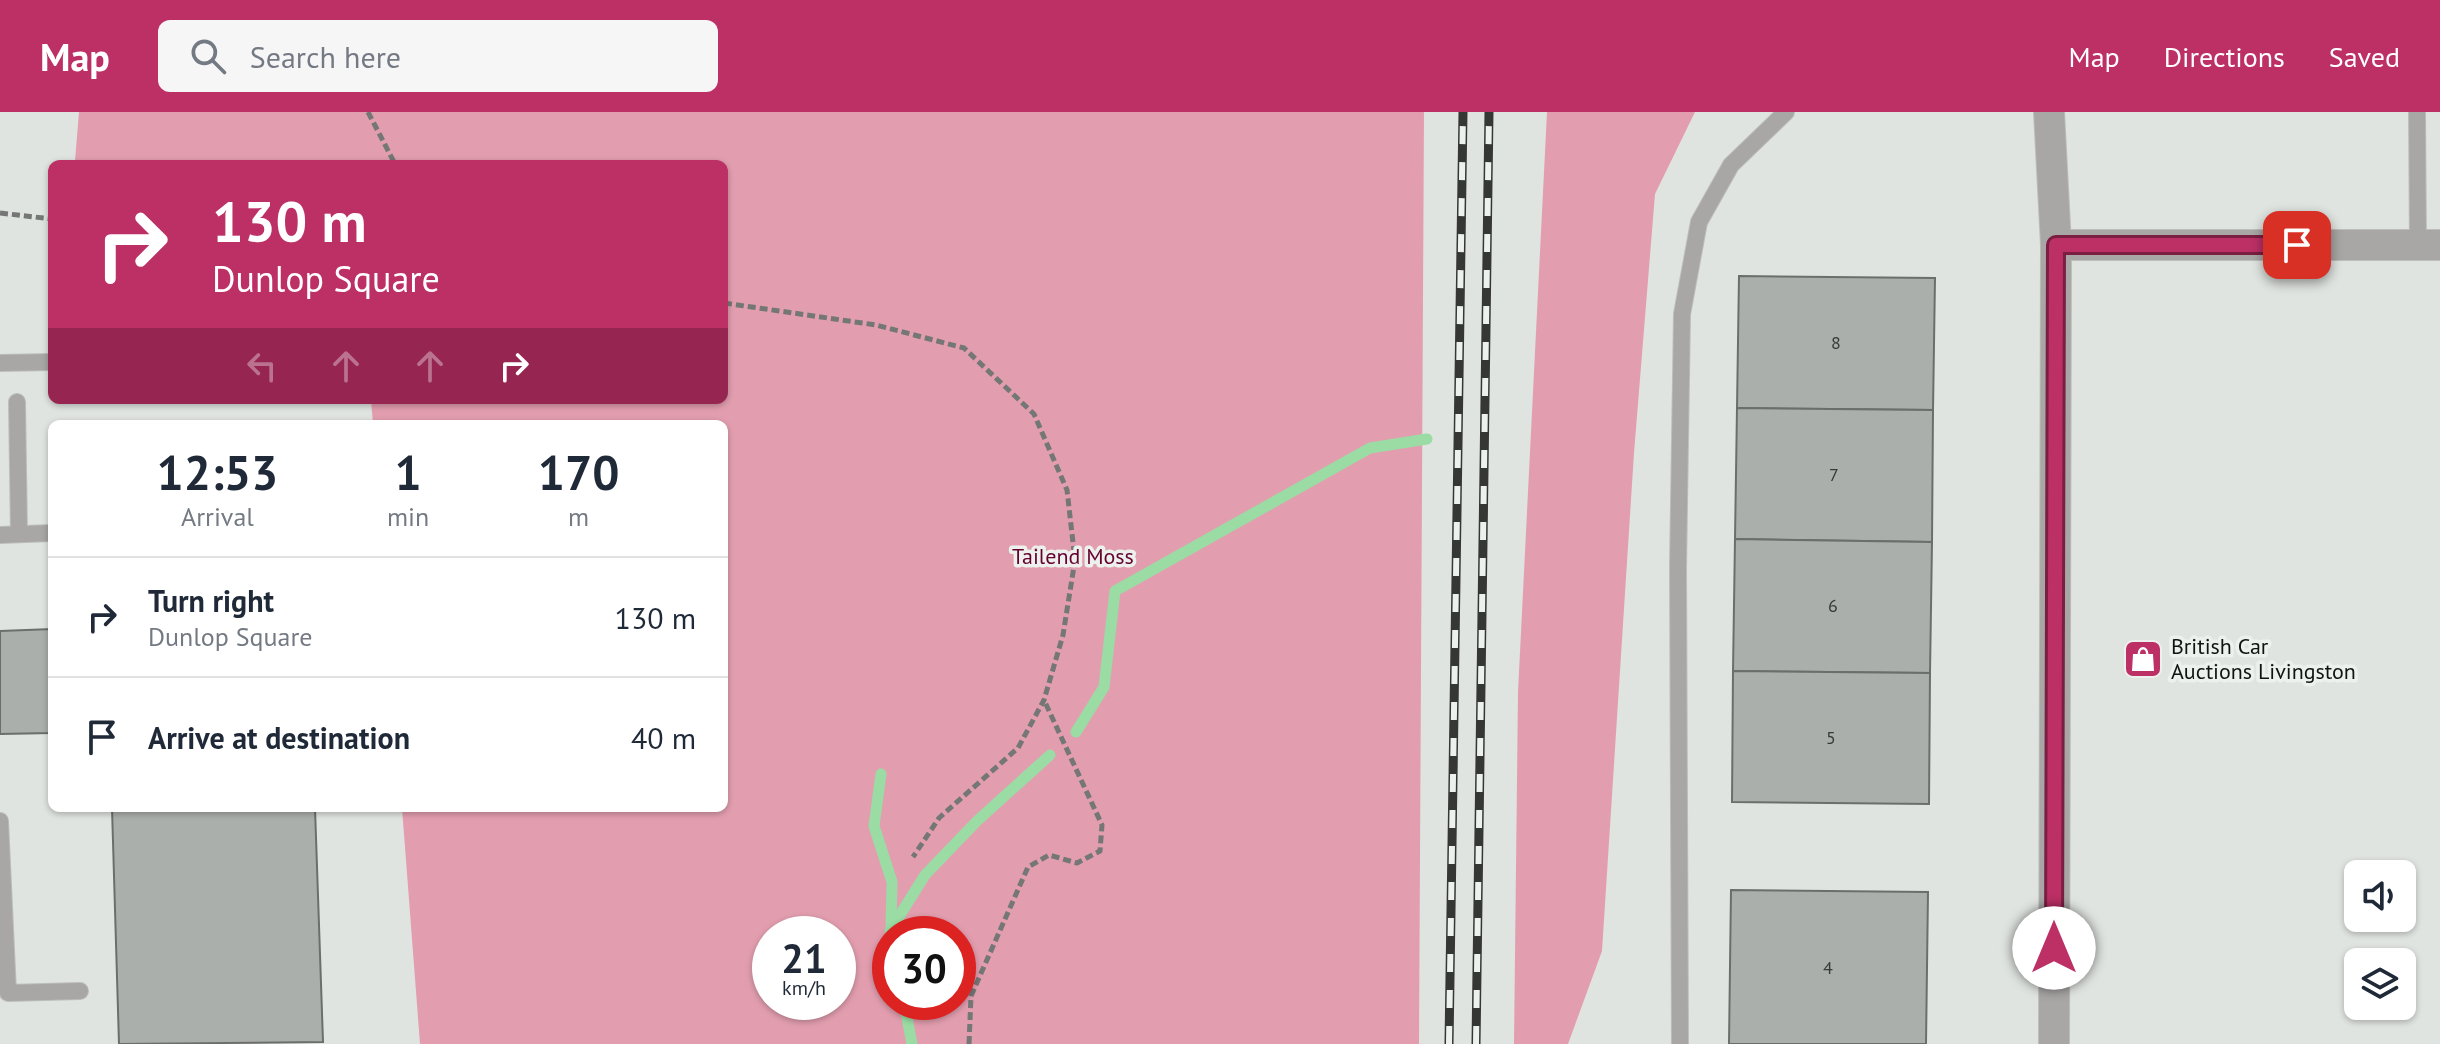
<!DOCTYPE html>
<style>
body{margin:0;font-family:"PT Sans",sans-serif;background:#f6f6f7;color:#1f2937;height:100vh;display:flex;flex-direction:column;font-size:30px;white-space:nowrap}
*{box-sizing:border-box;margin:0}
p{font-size:26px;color:#747a83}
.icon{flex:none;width:44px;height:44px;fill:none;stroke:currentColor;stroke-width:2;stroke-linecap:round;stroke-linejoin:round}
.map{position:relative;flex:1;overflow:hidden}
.panel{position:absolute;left:48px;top:308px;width:680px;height:392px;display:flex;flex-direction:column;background:#fff;border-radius:12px;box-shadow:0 2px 6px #0004}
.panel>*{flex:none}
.hud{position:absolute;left:48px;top:48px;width:680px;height:244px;border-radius:12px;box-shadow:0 2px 6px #0004;background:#bc3066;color:#fff;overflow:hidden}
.fabs{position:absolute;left:2344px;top:748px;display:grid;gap:16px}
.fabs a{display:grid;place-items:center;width:72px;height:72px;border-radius:12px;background:#fff;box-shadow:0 2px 6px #0004;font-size:40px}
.speed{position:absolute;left:752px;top:804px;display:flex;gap:16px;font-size:40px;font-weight:700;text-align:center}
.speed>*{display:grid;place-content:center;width:104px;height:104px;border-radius:50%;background:#fff;box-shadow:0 2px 6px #0004;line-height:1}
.speed small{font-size:20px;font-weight:400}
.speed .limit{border:12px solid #d22;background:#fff;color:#111}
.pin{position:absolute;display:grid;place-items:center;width:68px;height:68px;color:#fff;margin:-34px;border-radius:16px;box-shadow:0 4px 12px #0006}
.me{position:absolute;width:88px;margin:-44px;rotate:0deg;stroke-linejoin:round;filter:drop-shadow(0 0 6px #0008)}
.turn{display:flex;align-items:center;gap:28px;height:168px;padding:0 32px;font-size:36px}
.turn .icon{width:104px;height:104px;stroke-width:2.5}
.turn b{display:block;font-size:56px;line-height:68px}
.lanes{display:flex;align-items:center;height:76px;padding:0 32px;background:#0003;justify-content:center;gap:40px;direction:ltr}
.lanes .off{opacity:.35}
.eta{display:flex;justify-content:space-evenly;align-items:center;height:136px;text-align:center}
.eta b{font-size:48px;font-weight:700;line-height:56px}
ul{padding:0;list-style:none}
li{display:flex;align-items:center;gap:24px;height:120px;padding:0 32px;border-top:2px solid #e0e1e3}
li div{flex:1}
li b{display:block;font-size:30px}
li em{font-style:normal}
header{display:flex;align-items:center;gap:48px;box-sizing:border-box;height:112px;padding:0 40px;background:#bc3066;color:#fff}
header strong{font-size:38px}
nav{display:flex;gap:44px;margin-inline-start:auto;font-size:28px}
.search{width:560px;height:72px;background:#f6f6f7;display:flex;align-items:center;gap:20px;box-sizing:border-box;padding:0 28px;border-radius:12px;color:#747a83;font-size:30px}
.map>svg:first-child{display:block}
.green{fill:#e29eaf;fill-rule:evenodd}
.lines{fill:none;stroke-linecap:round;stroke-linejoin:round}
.stream{stroke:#9adca4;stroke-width:11}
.building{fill:#abafab;stroke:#6b6f6c;stroke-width:2}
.lane-casing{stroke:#bbbebb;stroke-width:18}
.street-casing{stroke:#bbbebb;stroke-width:32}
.path{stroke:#747775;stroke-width:5;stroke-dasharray:8 4;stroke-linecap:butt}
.lane{stroke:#a9a6a6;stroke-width:16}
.street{stroke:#a9a6a6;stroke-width:30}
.rail-casing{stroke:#353735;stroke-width:9}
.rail{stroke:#edf1ed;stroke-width:6;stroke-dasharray:18;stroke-linecap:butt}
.route-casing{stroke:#7a1f42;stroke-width:20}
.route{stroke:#bc3066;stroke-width:14}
.labels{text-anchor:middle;stroke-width:7;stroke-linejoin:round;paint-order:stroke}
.number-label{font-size:18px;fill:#383a38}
.park-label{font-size:22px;fill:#66002f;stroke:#edf1ed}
.poi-label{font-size:22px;fill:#111312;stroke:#edf1ed;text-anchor:start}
</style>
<header>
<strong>Map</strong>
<div class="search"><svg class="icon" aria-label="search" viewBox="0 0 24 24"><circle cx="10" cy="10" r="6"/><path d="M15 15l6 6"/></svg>Search here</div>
<nav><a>Map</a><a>Directions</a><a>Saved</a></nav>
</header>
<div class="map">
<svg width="2440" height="932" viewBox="0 0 2440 932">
<rect width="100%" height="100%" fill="#e0e4e0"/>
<g class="green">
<path d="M79,0H1424L1419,932H420L402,696H724V312H373L371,288H724V52H86L75,49ZM838,822V890H770V822ZM958,822V890H890V822Z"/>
<polygon points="1547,0 1695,0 1655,82 1634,341 1602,839 1568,932 1514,932 1518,580"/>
</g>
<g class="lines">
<g class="stream">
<polyline points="1076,620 1104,575 1115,479 1370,336 1427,327"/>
<polyline points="881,662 874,714 892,770 891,818"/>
<polyline points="890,819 925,763 977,709 1050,643"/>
<polyline points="904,890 912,932"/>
</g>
</g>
<g class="building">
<polygon points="1739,164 1935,166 1933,298 1737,296"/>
<polygon points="1737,296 1933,298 1932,430 1735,427"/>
<polygon points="1735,427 1932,430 1930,561 1733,559"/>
<polygon points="52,517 52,621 0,622 0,519"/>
<polygon points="1733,559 1930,561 1929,692 1732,690"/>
<polygon points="112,696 315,696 323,930 119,932"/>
<polygon points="1731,778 1928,780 1926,932 1729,932"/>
</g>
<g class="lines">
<defs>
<g id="lane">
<polyline points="2417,0 2418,133"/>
<polyline points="0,251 52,250"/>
<polyline points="17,290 19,422"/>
<polyline points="0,423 52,421"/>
<polyline points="0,709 8,881 80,879"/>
<polyline points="1680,932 1678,456 1682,202 1699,110 1731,53 1786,0"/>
</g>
<g id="street">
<polyline points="2049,0 2056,133 2054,932"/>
<polyline points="2056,133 2440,133"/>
</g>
</defs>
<use href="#lane" class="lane-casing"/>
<use href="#street" class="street-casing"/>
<g class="path">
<polyline points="368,0 395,52"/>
<polyline points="0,101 52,107"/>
<polyline points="724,191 876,213 964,236 1034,302 1067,378 1075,448 1063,523 1044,588 1018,636 939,706 913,745"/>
<polyline points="969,932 971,884 1028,755 1049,743 1077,751 1100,739 1102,713 1044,588"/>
</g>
<use href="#lane" class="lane"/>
<use href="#street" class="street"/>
<defs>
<g id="rail">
<polyline points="1449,932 1463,0"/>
<polyline points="1476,932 1489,0"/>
</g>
</defs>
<use href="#rail" class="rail-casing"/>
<use href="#rail" class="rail"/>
</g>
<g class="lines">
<defs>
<polyline id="route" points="2054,836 2056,133 2297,133"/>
</defs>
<use href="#route" class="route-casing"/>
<use href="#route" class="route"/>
</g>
<defs>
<symbol id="shop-square" viewBox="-11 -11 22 22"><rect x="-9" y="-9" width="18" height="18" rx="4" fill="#bc3066" stroke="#edf1ed"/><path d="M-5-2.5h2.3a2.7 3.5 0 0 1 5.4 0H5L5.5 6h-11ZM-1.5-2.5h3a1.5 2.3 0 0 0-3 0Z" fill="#fff"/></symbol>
</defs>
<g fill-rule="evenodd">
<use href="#shop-square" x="2121" y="525" width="44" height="44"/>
</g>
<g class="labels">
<g class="number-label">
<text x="1836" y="237">8</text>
<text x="1834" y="369">7</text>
<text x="1833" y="500">6</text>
<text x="1831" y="632">5</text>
<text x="1828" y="862">4</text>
</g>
<g class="park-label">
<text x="1073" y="452">Tailend Moss</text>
</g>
<g class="poi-label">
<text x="2171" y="542">British Car<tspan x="2171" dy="25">Auctions Livingston</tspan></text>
</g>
</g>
</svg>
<div class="fabs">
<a><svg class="icon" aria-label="sound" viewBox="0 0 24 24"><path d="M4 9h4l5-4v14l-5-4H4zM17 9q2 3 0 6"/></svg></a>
<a><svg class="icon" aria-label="layers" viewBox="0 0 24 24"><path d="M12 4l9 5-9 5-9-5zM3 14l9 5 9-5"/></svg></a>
</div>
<div class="speed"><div>21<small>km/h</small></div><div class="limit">30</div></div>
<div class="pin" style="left:2297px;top:133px;background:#d93025"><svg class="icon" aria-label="arrive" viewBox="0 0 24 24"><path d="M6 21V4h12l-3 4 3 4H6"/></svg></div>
<svg class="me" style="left:2054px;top:836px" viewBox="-20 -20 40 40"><circle r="19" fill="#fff"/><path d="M0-13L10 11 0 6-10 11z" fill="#bc3066"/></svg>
<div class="hud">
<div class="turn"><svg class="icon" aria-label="right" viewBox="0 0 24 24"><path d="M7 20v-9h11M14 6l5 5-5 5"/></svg><div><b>130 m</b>Dunlop Square</div></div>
<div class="lanes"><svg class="icon off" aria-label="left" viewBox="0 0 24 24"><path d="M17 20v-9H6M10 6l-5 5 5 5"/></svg><svg class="icon off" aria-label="ahead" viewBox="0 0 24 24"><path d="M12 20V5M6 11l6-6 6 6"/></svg><svg class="icon off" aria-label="ahead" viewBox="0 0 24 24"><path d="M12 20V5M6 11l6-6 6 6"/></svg><svg class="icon" aria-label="right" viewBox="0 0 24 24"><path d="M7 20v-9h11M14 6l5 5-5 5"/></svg></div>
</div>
<section class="panel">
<div class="eta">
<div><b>12:53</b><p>Arrival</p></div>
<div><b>1</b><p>min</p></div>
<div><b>170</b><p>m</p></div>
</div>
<ul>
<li><svg class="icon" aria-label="right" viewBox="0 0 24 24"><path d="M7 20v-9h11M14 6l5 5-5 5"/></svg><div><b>Turn right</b><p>Dunlop Square</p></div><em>130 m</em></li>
<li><svg class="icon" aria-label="arrive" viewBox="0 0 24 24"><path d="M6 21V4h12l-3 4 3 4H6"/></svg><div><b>Arrive at destination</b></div><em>40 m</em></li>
</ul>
</section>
</div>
